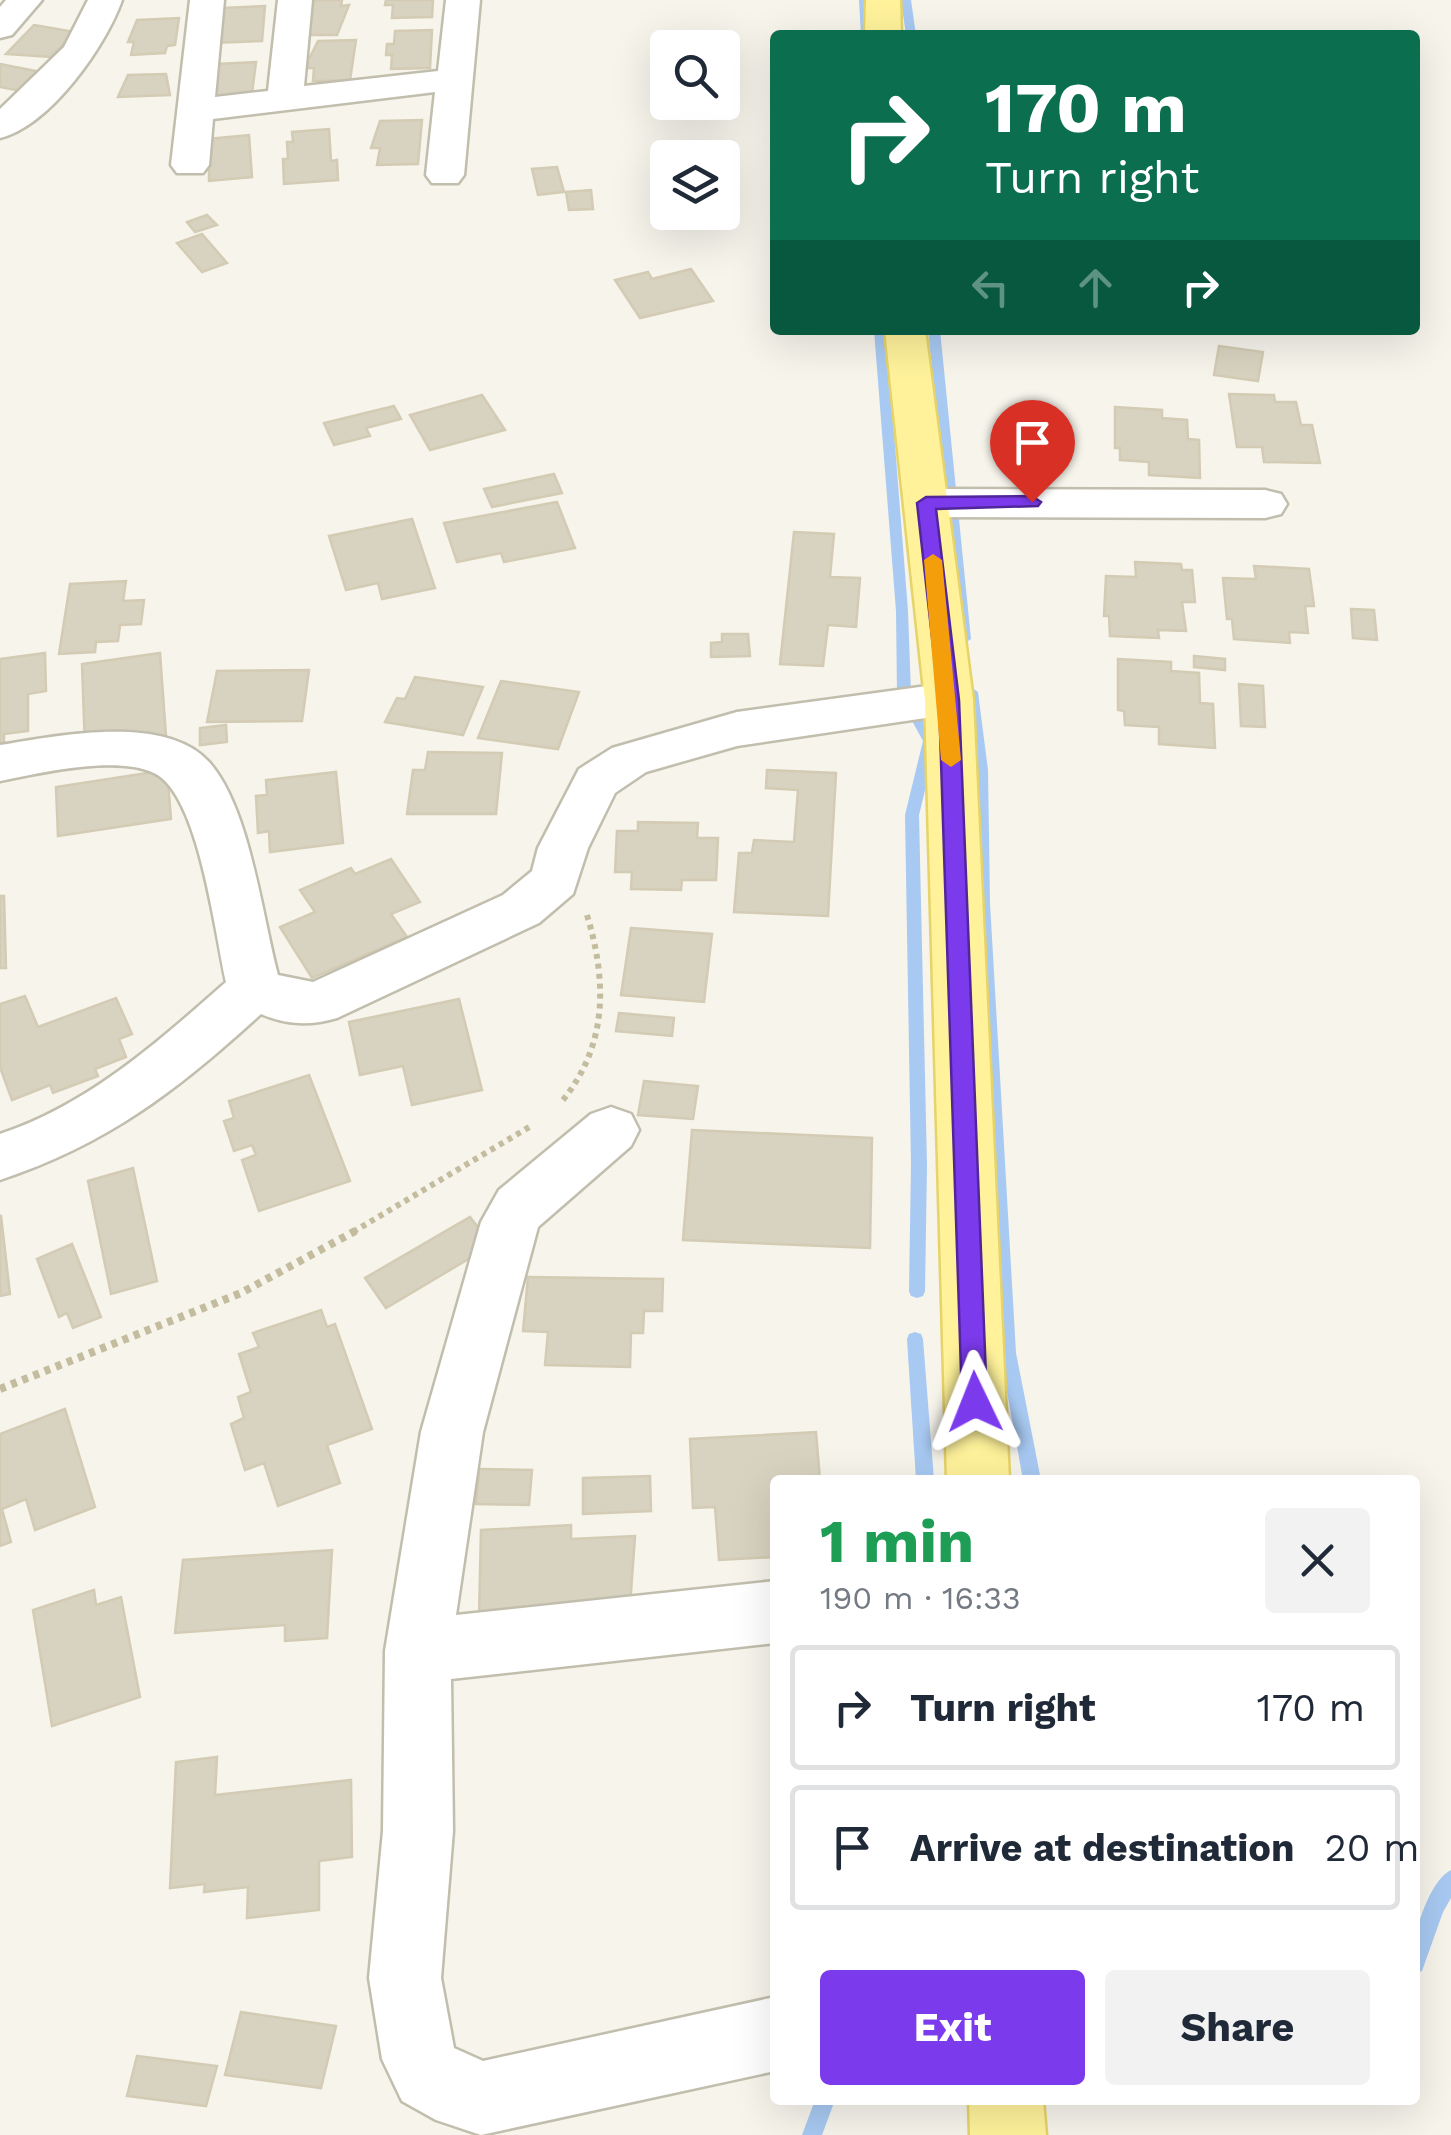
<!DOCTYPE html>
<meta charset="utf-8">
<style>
body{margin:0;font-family:"Work Sans",sans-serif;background:#f2f2f3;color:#1f2937;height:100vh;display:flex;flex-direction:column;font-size:38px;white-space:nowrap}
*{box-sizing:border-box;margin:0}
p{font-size:32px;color:#747a83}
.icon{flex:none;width:55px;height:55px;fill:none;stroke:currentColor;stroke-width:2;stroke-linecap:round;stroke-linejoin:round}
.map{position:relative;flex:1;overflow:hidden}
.details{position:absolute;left:770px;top:1475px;width:650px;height:630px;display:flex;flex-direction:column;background:#fff;border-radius:10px;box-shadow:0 10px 40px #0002}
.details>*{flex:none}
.banner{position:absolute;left:770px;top:30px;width:650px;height:305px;border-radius:10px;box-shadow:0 10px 40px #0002;background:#0b6e4f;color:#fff;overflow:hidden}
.tools{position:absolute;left:650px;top:30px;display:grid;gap:20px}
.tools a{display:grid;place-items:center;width:90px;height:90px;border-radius:10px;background:#fff;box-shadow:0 10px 40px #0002;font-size:50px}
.pin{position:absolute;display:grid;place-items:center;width:85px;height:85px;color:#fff;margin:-102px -42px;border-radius:50% 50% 50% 0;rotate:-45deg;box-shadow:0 0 10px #0007}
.pin .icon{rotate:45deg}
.me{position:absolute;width:110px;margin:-55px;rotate:358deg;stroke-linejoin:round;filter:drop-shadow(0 0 8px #0008)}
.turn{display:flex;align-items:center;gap:35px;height:210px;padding:0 50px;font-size:45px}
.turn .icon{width:130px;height:130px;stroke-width:2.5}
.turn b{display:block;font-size:70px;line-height:85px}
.lanes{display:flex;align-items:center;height:95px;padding:0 50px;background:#0003;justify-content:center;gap:50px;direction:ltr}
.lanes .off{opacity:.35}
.round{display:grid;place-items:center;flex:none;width:105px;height:105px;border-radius:10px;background:#f2f2f3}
.head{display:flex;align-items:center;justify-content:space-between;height:170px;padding:0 50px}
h1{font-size:60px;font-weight:700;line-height:75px;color:#1e9e55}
.action{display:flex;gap:20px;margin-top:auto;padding:20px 50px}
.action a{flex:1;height:115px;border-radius:10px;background:#7c3aed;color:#fff;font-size:40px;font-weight:700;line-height:115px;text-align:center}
.action a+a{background:#f2f2f3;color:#1f2937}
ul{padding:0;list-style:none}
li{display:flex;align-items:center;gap:30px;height:125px;margin:0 20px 15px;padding:0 30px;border:5px solid #e0e1e3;border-radius:10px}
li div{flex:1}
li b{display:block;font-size:38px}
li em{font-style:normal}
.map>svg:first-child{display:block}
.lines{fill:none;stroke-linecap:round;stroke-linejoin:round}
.stream{fill:#a8c9f2;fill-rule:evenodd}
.building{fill:#d8d2c0;stroke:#d3cbb3;stroke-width:2.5}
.minor-casing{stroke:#c2bead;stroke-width:5}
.major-casing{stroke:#e6d369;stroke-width:5}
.path-far1{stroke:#c4bc9e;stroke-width:6;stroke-dasharray:5 5;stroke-linecap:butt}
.path{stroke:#c4bc9e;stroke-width:8;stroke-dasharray:6 6;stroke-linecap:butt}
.minor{fill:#fff;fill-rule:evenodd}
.major{fill:#fff29b;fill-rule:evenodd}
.route{fill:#7c3aed;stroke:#51269a;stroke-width:2.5}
.slow{fill:#f59e0b}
</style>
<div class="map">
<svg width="1451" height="2135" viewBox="0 0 1451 2135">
<rect width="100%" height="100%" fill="#f6f4eb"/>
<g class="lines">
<g class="stream">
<polygon points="859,0 869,0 871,35 861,35"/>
<polygon points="901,0 911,0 916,35 906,35"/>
<polygon points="874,330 886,330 908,611 911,693 937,741 919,815 927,1165 925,1291 923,1296 917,1298 911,1296 909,1291 911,1165 905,815 923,741 897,693 896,611"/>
<polygon points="928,330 940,330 971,639 965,643 959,639"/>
<polygon points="971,687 978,692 988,770 990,903 1016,1353 1041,1480 1023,1480 1000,1353 976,903 974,770 964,692"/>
<polygon points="915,1332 921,1334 923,1339 934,1480 916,1480 907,1339 909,1334"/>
<path d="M1451,1870V1898L1443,1912L1422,1971L1415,1974C1415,1961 1413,1946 1416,1933C1421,1914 1433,1879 1451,1870Z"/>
<polygon points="815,2100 835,2100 822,2135 802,2135"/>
</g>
</g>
<g class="building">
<polygon points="308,0 342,0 341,6 349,5 337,35 305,35"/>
<polygon points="386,0 433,0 432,17 392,18 393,5 385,5"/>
<polygon points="265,6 262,41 213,43 223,8"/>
<polygon points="179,18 175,45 167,46 165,53 131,55 134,42 128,42 137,20"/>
<polygon points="34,25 75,32 51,57 6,54"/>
<polygon points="432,30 430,68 391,69 392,55 386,55 387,44 394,44 395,31"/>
<polygon points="356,40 350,80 313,81 314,68 300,68 302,58 310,57 318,41"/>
<polygon points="256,62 251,101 215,102 216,93 206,93 217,64"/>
<polygon points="0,64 41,72 21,91 0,87"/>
<polygon points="166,74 170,95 118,97 128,75"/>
<polygon points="422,120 418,164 377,165 380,148 371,148 380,121"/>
<polygon points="329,129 331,161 337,160 338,180 284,184 283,159 288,159 287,142 293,142 292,132"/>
<polygon points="249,135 252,177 209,181 209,168 201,168 208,139"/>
<polygon points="557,167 564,192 538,195 532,169"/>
<polygon points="591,190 593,209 569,210 566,192"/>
<polygon points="207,215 217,225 195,232 187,222"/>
<polygon points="202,234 227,263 202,272 177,243"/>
<polygon points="691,269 713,301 640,318 615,280 648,272 652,279"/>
<polygon points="1219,346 1263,352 1258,381 1214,375"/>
<polygon points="1229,394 1274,395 1275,402 1296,402 1301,425 1312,425 1320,463 1264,462 1262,447 1237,447"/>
<polygon points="482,395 505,430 430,450 410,415"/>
<polygon points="394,406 401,419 366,428 370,436 334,445 324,423"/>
<polygon points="1115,407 1162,410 1162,418 1187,420 1188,439 1199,440 1200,478 1149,475 1149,462 1120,460 1120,448 1115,448"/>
<polygon points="554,474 562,493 492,507 484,489"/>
<polygon points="557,502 575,548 504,562 501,553 457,562 444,523"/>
<polygon points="412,519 435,588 382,599 378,583 346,590 329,536"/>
<polygon points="794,532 834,534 830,577 860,578 856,627 828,625 823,666 780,664"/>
<polygon points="1135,562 1181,564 1182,570 1192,570 1195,602 1182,602 1186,631 1158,630 1159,638 1110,636 1109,616 1104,616 1106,576 1136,577"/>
<polygon points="1254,566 1309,569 1314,606 1305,606 1308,633 1289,632 1290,643 1234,639 1232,619 1227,619 1223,578 1256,579"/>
<polygon points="126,581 123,601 144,600 141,624 120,625 118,641 96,642 95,652 59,654 70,584"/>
<polygon points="1351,609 1374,610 1377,640 1353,638"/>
<polygon points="722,634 748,634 750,656 711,657 711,643 722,642"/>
<polygon points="45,653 46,691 28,694 28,731 4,734 4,755 0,755 0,659"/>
<polygon points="160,653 166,736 85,747 82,664"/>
<polygon points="1194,656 1225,659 1225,670 1194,667"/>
<polygon points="1118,659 1171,662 1171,671 1199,673 1200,703 1213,704 1215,748 1159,744 1159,727 1125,725 1124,711 1118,710"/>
<polygon points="309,670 302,721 207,722 217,671"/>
<polygon points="415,677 483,687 463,735 385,722 397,698 405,699"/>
<polygon points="501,681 579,692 558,749 478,738"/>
<polygon points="1239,684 1263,686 1265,727 1241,726"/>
<polygon points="226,725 227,742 200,745 200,728"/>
<polygon points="428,752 502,753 496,814 407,814 413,770 425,770"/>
<polygon points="167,770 171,819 58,836 56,787"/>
<polygon points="767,770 836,773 828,916 734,912 739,853 752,853 754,840 794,842 798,790 766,788"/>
<polygon points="336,772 343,843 270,852 269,831 258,833 256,796 267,795 266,780"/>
<polygon points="638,822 698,823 697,838 718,838 716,880 682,880 681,890 631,889 632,872 615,872 617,831 638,831"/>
<polygon points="391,859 420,902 391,914 407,937 312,978 280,927 315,912 300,890 351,868 355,874"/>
<polygon points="0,896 4,896 6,968 0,968"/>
<polygon points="631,928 712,934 704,1002 621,995"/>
<polygon points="25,996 38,1027 116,998 132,1034 119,1039 126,1057 95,1069 98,1076 53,1093 50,1085 12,1100 0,1067 0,1004"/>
<polygon points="459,999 482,1090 412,1105 403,1066 360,1075 349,1022"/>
<polygon points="619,1013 674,1018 672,1036 616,1031"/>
<polygon points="309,1075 350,1181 259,1211 242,1160 256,1155 252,1145 234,1151 224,1121 234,1118 229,1101"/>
<polygon points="644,1081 698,1086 693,1119 638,1115"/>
<polygon points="692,1130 872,1138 870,1248 683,1240"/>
<polygon points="133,1168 157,1281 111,1294 88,1181"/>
<polygon points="1,1216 10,1294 0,1296 0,1216"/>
<polygon points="470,1217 492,1245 386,1308 365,1278"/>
<polygon points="72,1244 101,1317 73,1328 67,1313 59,1317 37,1259"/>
<polygon points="528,1277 663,1279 662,1311 644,1311 643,1333 631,1333 630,1367 545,1365 548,1332 523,1331"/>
<polygon points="321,1310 327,1327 335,1324 372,1429 327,1445 340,1483 278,1506 264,1463 245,1470 231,1424 244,1418 238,1397 251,1392 239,1354 259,1347 253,1333"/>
<polygon points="65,1409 95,1507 35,1530 26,1499 2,1509 11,1542 0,1546 0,1434"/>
<polygon points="816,1432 820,1480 775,1480 775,1557 719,1560 715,1507 693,1508 690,1439"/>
<polygon points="479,1469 532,1470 529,1505 476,1504"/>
<polygon points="650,1476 651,1511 583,1514 583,1478"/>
<polygon points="571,1525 571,1539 635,1536 629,1620 479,1618 481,1530"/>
<polygon points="332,1550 327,1638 285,1641 285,1625 175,1633 183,1560"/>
<polygon points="94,1590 96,1605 121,1597 140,1697 52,1726 33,1610"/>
<polygon points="217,1757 215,1795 351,1780 352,1857 319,1861 319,1910 247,1918 248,1887 204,1892 205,1884 170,1888 176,1762"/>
<polygon points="241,2012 336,2026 321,2088 225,2075"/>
<polygon points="137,2056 217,2066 206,2106 127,2096"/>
</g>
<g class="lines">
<defs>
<g id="minor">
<polygon points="6,0 42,0 12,35 0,38 0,7"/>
<path d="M88,0H122C106,46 50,126 0,138V109L64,47Z"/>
<polygon points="190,0 224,0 215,97 268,91 278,0 312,0 304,86 438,71 446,0 480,0 464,175 458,183 432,183 426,175 435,92 213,119 209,165 203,173 177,173 171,165"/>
<polygon points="927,489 1265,490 1281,494 1287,504 1281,514 1265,518 927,517 911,513 905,503 911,493"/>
<path d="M949,683L966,688L973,700L966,712L737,746L646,772L615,793L588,848L573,894L539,923L337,1018C310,1026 287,1025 261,1014C178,1090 108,1144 0,1180V1134C88,1105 158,1042 226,982C215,934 199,794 154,773C116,755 40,773 0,781V745C56,736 165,713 209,762C250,808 262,916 278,975L313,982L503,895L532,871L538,848L579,769L612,748L737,712Z"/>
<polygon points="611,1107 631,1114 639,1130 631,1146 538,1227 483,1432 456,1615 775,1581 775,1643 451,1679 453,1831 441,1978 454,2048 483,2061 775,1997 775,2071 481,2135 436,2120 402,2101 382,2059 369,1978 383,1831 385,1651 421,1432 481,1222 499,1190 591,1114"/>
</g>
<g id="major">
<polygon points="866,0 900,0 901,35 865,35"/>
<polygon points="885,330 925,330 973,700 1009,1480 947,1480 925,700"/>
<polygon points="969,2100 1043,2100 1046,2135 970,2135"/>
</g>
</defs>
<use href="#minor" class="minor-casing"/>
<use href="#major" class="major-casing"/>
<g class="path-far1">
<path d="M563,1100C608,1044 607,981 587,915"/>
<polyline points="353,1232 531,1126"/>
</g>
<polyline class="path" points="0,1389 241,1293 357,1230"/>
<use href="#minor" class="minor"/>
<use href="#major" class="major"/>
</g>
<polygon class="route" points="1032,496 1041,502 1038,506 936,509 959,700 987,1402 984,1410 975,1413 966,1410 962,1402 939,700 917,503 926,497"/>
<polygon class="slow" points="933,554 942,560 961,760 951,767 941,760 924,560"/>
</svg>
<div class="tools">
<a><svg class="icon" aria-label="search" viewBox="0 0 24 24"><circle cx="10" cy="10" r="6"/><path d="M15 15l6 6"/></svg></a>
<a><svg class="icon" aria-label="layers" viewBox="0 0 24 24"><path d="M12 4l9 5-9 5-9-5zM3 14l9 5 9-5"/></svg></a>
</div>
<div class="pin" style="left:1032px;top:502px;background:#d93025"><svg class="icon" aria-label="arrive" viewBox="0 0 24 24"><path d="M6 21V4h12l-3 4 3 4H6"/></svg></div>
<svg class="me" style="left:975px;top:1402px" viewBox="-20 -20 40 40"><path d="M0-17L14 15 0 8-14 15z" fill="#7c3aed" stroke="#fff" stroke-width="4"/></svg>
<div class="banner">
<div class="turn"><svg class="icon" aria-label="right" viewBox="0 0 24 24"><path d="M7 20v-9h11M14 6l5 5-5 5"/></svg><div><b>170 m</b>Turn right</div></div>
<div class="lanes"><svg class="icon off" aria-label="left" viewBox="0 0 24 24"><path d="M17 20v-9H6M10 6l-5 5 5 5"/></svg><svg class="icon off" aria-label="ahead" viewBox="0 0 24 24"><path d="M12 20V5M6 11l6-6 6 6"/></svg><svg class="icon" aria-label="right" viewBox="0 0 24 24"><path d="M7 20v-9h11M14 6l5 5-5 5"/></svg></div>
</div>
<section class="details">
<div class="head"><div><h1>1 min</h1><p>190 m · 16:33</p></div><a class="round"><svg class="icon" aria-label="close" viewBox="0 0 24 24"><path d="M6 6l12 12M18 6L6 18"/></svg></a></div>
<ul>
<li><svg class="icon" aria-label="right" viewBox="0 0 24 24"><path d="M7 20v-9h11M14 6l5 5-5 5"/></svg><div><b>Turn right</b></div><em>170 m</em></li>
<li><svg class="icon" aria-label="arrive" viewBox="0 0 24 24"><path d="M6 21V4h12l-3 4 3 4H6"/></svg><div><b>Arrive at destination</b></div><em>20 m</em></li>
</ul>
<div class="action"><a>Exit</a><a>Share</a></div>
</section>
</div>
